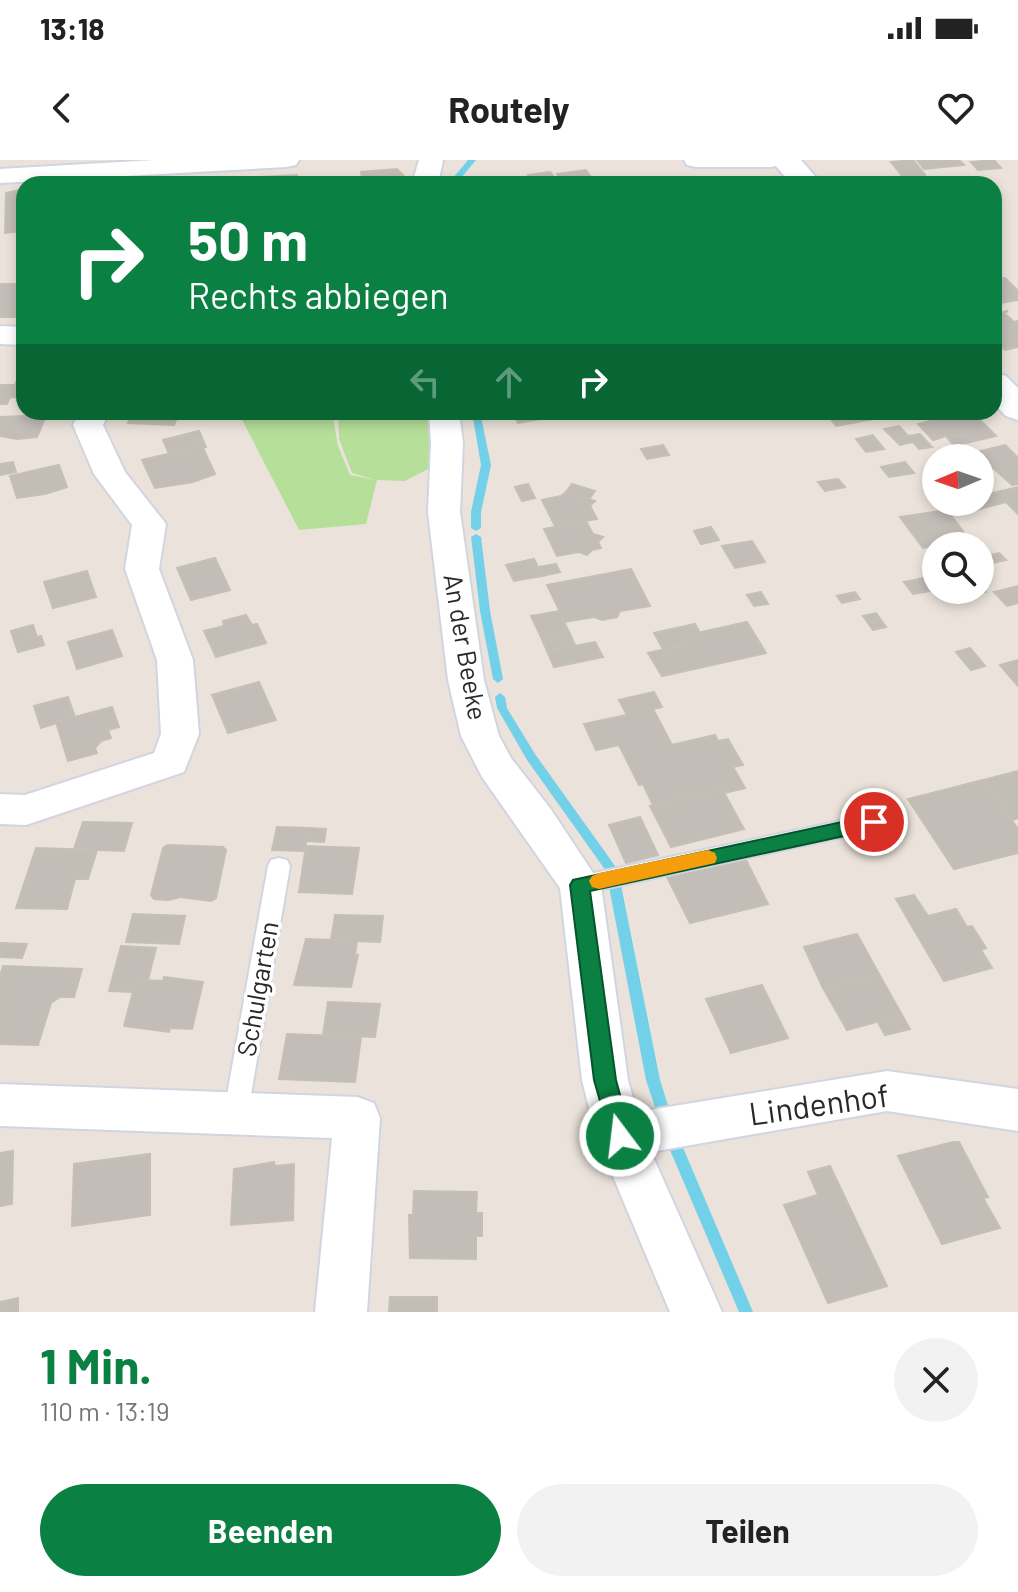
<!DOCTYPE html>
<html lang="de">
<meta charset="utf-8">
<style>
body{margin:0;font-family:Barlow,sans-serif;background:#f2f2f2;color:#222;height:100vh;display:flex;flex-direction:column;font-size:30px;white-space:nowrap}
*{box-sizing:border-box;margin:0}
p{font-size:26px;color:#767676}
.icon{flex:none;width:44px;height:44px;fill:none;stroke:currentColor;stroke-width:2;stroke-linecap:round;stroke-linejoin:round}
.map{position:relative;height:1152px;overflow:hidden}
.side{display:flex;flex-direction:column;background:#fff;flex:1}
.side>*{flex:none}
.hud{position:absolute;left:16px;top:16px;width:986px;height:244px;border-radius:24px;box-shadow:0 4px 12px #0003;background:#0b8043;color:#fff;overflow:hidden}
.needle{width:52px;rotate:268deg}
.buttons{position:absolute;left:922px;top:284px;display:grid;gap:16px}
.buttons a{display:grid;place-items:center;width:72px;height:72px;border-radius:50%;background:#fff;box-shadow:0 4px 12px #0003;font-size:40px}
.pin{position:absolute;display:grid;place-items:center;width:68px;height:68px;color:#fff;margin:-34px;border:4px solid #fff;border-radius:50%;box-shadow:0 2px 8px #0007}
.me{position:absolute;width:88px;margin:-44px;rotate:345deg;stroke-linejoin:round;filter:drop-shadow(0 0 6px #0008)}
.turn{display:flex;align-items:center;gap:28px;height:168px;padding:0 40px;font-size:36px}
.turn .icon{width:104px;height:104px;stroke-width:2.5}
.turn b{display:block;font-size:56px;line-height:68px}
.lanes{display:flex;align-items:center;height:76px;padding:0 40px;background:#0003;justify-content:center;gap:40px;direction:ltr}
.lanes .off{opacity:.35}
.round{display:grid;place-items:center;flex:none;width:84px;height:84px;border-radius:42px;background:#f2f2f2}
.headline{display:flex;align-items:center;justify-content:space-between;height:136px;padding:0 40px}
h1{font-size:48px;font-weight:700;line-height:60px;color:#0b8043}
.action{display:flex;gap:16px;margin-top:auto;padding:16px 40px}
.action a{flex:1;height:92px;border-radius:48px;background:#0b8043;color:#fff;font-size:32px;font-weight:700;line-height:92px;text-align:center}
.action a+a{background:#f2f2f2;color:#222}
.status{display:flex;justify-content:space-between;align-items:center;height:56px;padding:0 40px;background:#fff;direction:ltr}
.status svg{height:22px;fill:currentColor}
header{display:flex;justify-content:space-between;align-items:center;height:104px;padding:0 40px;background:#fff;font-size:36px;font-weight:700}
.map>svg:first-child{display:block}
.green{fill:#b6df9a}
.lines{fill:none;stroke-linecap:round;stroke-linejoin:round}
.stream{fill:#72d0e9;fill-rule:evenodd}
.building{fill:#c3bdb8;stroke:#c6bfb5;stroke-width:2}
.lane-casing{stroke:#d1d5e1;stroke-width:4}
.street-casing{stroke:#d1d5e1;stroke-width:4}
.secondary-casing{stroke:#d1d5e1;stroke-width:4}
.lane{fill:#fff;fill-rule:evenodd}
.street{fill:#fff;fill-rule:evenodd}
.secondary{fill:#fff;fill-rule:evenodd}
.route{fill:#0b8043;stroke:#07532c;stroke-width:2}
.slow{fill:#f59e0b}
.labels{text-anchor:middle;stroke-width:7;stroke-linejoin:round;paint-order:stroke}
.street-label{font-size:26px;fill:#292929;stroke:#fff}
.near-street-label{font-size:32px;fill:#292929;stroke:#fff}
</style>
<div class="status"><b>13:18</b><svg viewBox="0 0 49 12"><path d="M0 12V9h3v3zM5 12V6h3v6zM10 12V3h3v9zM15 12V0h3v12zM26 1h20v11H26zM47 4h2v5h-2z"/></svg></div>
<header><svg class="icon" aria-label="back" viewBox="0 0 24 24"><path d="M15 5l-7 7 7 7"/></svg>Routely<svg class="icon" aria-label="heart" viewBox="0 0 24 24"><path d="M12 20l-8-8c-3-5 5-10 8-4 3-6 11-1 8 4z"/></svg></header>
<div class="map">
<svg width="1018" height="1152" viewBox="0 0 1018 1152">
<rect width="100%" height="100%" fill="#ebe3db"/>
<polygon class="green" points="238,252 332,252 338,286 350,315 376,320 352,313 339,279 338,252 427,252 432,307 405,321 377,320 366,364 299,370"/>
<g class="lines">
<g class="stream">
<polygon points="468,0 476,0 456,24 448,24"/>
<polygon points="472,252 480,252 491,305 481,352 481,368 476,371 471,368 471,352 481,305"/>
<polygon points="476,374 481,377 490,451 503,519 498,523 493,519 480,451 471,377"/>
<polygon points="500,533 505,537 507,548 535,594 618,710 660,920 671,955 669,959 664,961 659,959 646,920 606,711 527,600 497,548 495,537"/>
<polygon points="671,970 676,972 678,976 753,1152 739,1152 664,976 666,972"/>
</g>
</g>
<g class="building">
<polygon points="913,0 925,15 903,17 891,2"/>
<polygon points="917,0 959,0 964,5 924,9"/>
<polygon points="994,0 1001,8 978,10 971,2"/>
<polygon points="397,9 403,15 399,17 400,24 355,24 355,19 362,18 361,12"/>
<polygon points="586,10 594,21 564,24 557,14"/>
<polygon points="550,12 560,24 535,24 528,15"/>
<polygon points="297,15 297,22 302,24 262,24 262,17"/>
<polygon points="24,29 24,71 5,73 6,33"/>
<polygon points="1005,118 1018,131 1018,140 994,144 994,120"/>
<polygon points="0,124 24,124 24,139 16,157 0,157"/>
<polygon points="1008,151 1004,153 1014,162 1018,161 1018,187 1005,190 994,180 994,154"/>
<polygon points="24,205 24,231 12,230 15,225"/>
<polygon points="0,225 15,225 12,230 24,231 21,238 10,237 7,244 0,244"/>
<polygon points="129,252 179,252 174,265 128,263 132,254"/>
<polygon points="512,252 543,252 546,258 518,263"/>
<polygon points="868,252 873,259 836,266 826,253"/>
<polygon points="964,252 972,252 996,276 954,286 946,276 933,280 918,264"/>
<polygon points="24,256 45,258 37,277 17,279 0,276 1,257"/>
<polygon points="899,266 908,276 920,274 932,287 919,289 913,282 900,285 884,269"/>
<polygon points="199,271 206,287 169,294 163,280"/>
<polygon points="873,275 884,289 866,292 856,279"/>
<polygon points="663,285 669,295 647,299 641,289"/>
<polygon points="1005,285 1018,298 1018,324 1012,325 992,307 980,310 980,298 956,297"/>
<polygon points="202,286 215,314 193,322 155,328 142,300"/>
<polygon points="13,302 16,312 0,315 0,304"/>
<polygon points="905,302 914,313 889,317 881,307"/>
<polygon points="59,305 67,327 45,334 17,338 10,316"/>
<polygon points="838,319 845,327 825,331 818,322"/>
<polygon points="528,324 535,338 522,341 515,327"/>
<polygon points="572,324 595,331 589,339 566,332"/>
<polygon points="1018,327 1018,354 1006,342 976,350 969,342 980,342 980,336"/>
<polygon points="566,332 595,341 590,346 597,359 555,366 542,340 561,336"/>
<polygon points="947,350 969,379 923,388 900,357"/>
<polygon points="586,361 593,374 603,377 598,382 601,388 592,390 587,395 579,392 557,396 544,369"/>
<polygon points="711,367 719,380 701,384 694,371"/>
<polygon points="752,381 765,402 735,408 722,386"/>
<polygon points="999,393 1006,400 984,405 980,400 980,397"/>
<polygon points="215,398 230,430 191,440 177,408"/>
<polygon points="534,399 542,416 514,421 506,405"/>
<polygon points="556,404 560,412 542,416 538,407"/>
<polygon points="631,409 650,446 620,451 617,457 602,460 594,457 565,462 547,425"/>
<polygon points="87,411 96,437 53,448 44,422"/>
<polygon points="935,415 936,429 924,432 915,420"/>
<polygon points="915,420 924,432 913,434 904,422"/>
<polygon points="980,425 986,432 954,439 947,430 980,430"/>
<polygon points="1018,426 1018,443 1007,446 994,432"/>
<polygon points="761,432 768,444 754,446 747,435"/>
<polygon points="855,432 860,439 842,443 837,436"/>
<polygon points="559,451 569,472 541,477 531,456"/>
<polygon points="876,453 886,467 873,470 863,456"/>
<polygon points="246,455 252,465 257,464 266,483 216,497 204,471 224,466 223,461"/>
<polygon points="747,462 766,493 662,516 648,493 689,484 684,476"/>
<polygon points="695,464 700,473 684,476 689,484 663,489 654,473"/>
<polygon points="33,465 37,477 15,483 11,471"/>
<polygon points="112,470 122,496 77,509 68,482"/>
<polygon points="569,472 575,485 547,491 541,477"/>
<polygon points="41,476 44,485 18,492 15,483"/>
<polygon points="595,482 603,497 554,507 547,491"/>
<polygon points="970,488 985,506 971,510 956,492"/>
<polygon points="1018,500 1018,526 1000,505"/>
<polygon points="259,522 276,560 228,573 212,535"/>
<polygon points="654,532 662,547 653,549 672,585 715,575 718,581 728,579 743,605 733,607 745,628 724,633 722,629 653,645 643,624 639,625 619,585 596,590 584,564 627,555 619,540"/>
<polygon points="68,537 75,557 41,568 34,546"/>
<polygon points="112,547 119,567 108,570 111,578 101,581 95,588 97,593 68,601 56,562"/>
<polygon points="1018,611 1018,658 1012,660 983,620"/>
<polygon points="983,620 1018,669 1018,693 954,709 908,639"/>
<polygon points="722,629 744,669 671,687 650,646"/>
<polygon points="640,657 658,695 626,703 609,665"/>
<polygon points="83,662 132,663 124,691 74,689"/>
<polygon points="277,667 308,668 305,691 272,690"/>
<polygon points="308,668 326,669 324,682 306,681"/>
<polygon points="168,685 223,687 226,690 216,738 211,741 180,737 169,740 154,739 151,735 163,688"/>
<polygon points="306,686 359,688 352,734 299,732"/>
<polygon points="36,688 97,690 88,719 75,719 67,749 16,748"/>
<polygon points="744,696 768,744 690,763 666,715"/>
<polygon points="914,735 928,756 956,749 967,767 972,766 986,788 981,790 992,808 944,821 896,739"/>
<polygon points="133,754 185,756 179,784 126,782"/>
<polygon points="335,755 383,756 380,782 331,780"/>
<polygon points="857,774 879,814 823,828 804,787"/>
<polygon points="306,779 357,781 355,795 358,795 351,827 294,825"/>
<polygon points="0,783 27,784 22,798 0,797"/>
<polygon points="121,786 156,788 148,820 136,820 133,832 109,831"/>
<polygon points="3,806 82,809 74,837 60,837 51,843 38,885 0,884 0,816"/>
<polygon points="879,814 902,855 847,870 823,828"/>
<polygon points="164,817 203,822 192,869 170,868 169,872 124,866 136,820 163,821"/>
<polygon points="762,825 788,878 731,893 706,839"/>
<polygon points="328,842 380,844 375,877 323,875"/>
<polygon points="902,855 910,869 885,875 878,862"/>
<polygon points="287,874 361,877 355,922 279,919"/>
<polygon points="953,982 959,982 988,1037 983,1038 1000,1068 942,1084 898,996"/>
<polygon points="13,991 12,1044 0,1046 0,993"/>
<polygon points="150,994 150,1055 72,1066 74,1004"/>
<polygon points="274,1002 275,1006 294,1004 293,1060 231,1065 234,1009"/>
<polygon points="830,1006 887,1126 828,1143 784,1045 818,1035 808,1012"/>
<polygon points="414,1031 477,1032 476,1053 482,1053 482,1076 476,1076 476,1099 410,1098 409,1055 413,1055"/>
<polygon points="390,1137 437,1137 437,1152 389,1152"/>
<polygon points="18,1138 18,1152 0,1152 0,1142"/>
</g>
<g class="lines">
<defs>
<g id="lane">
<polygon points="874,654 881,656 885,662 881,668 874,670 580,734 572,731 569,725 572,719 580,716"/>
<polygon points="279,698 287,700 290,706 248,952 245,960 236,963 227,960 224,952 268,706 271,700"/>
</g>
<g id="street">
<polygon points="154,0 299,0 296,5 287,7 0,23 0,9"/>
<polygon points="419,0 443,0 438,24 412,24"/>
<polygon points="684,0 783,0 780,5 771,7 696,7 687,5"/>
<polygon points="0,166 24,167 24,185 0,184"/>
<polygon points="79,252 109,252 103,265 125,312 166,364 159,409 193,500 199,574 184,612 26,665 0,664 0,634 25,635 154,593 161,574 157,500 125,409 132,365 94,314 73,265"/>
<polygon points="429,252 459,252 463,283 460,352 484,520 499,576 511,598 550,648 601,725 628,920 637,952 887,911 1018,929 1018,971 887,951 651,992 722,1152 670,1152 596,976 582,920 560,728 482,617 461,576 448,520 428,352 431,283"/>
<polygon points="0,924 357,937 374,943 380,958 367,1152 315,1152 332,978 0,966"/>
</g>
<g id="secondary">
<polygon points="771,0 801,0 822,24 791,24"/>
<polygon points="994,213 1006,216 1018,228 1018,260 1006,256 994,244"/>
</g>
</defs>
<use href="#lane" class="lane-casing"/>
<use href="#street" class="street-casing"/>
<use href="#secondary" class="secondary-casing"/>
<use href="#lane" class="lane"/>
<use href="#street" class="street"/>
<use href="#secondary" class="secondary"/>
</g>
<polygon class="route" points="874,655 881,657 884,662 881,668 590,731 616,920 631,976 628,983 620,986 612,983 594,920 570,725 573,720"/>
<polygon class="slow" points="708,690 715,693 717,698 715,703 599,729 592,727 589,721 592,716 599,713"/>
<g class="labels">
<g class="street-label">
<text transform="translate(465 487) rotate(80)" y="9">An der Beeke</text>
<text transform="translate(258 829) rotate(-80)" y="9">Schulgarten</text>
</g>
<g class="near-street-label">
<text transform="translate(819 945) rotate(-8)" y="11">Lindenhof</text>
</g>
</g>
</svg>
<div class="buttons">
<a><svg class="needle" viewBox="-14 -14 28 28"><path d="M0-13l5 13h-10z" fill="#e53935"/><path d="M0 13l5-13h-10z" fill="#767676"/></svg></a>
<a><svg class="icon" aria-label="search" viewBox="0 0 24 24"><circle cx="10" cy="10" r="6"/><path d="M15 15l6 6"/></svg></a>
</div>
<div class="pin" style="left:874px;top:662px;background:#d93025"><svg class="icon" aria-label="arrive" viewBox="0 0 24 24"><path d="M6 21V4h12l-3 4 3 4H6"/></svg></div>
<svg class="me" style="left:620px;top:976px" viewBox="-20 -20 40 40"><circle r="17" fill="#0b8043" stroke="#fff" stroke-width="3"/><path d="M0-11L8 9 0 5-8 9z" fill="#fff"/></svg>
<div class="hud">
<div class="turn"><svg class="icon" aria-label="right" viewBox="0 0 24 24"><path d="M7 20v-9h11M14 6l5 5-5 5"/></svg><div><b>50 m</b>Rechts abbiegen</div></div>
<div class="lanes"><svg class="icon off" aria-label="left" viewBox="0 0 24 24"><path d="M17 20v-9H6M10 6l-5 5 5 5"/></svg><svg class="icon off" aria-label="ahead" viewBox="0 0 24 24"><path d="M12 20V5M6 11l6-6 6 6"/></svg><svg class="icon" aria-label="right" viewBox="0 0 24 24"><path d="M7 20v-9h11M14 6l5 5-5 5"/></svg></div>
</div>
</div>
<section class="side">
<div class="headline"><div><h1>1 Min.</h1><p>110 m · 13:19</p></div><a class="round"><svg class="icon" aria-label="close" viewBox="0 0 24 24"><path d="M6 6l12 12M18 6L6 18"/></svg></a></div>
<div class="action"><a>Beenden</a><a>Teilen</a></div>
</section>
